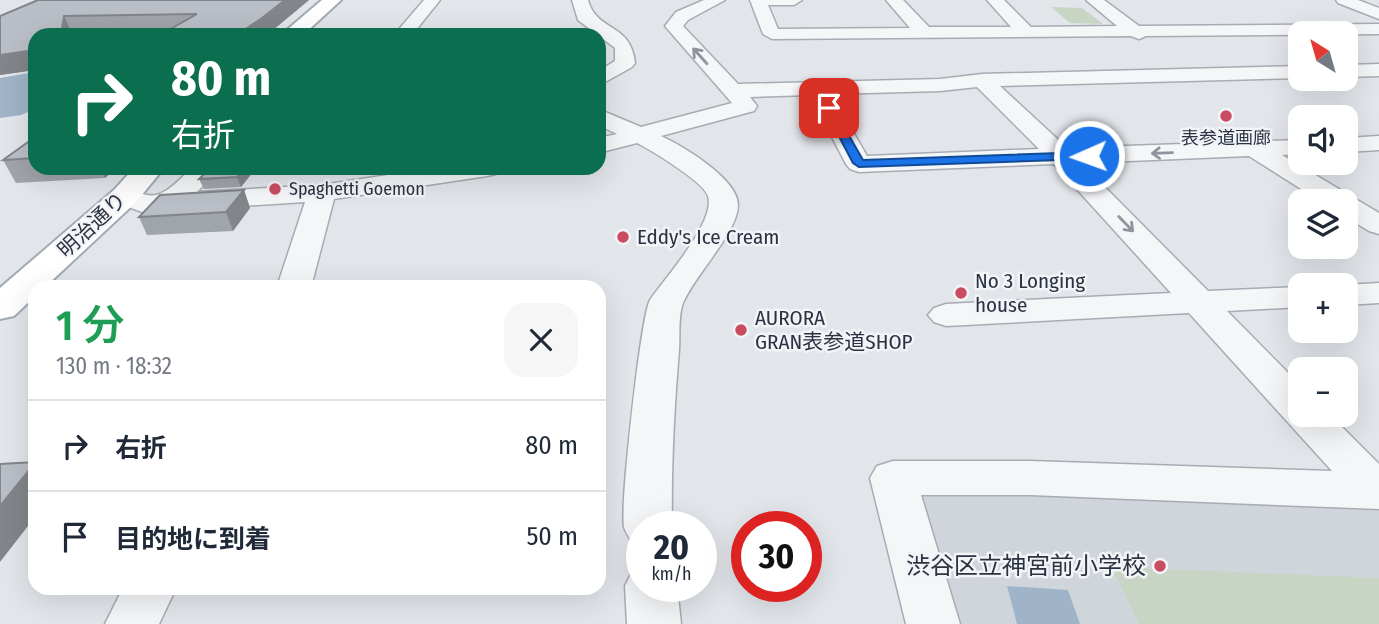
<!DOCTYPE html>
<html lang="ja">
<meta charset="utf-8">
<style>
body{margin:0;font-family:"Fira Sans Condensed","Noto Sans JP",sans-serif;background:#f6f6f7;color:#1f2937;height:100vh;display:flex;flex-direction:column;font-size:26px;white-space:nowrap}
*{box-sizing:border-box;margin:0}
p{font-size:23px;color:#747a83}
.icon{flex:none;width:38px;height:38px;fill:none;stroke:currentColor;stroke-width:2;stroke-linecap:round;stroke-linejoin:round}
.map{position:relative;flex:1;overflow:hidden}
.side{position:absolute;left:28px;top:280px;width:578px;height:315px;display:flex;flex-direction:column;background:#fff;border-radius:21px;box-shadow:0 7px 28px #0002}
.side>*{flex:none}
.top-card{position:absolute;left:28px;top:28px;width:578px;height:147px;border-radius:21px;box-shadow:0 7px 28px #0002;background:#0b6e4f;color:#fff;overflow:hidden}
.needle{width:46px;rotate:323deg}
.buttons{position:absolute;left:1288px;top:21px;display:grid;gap:14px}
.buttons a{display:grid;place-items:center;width:70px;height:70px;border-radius:14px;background:#fff;box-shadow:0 7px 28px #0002;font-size:35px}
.speed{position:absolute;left:626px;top:511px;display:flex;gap:14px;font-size:35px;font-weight:700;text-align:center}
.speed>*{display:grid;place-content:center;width:91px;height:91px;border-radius:50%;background:#fff;box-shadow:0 7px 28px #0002;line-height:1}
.speed small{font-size:18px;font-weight:400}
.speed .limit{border:10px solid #d22;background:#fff;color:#111}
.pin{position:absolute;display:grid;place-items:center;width:60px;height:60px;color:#fff;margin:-30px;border-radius:14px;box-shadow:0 4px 10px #0006}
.me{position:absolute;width:77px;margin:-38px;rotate:268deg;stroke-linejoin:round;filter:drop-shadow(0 0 5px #0008)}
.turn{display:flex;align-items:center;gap:24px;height:147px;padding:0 28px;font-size:32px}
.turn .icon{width:91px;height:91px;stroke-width:2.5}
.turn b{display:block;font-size:49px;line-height:60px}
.round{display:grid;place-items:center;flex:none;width:74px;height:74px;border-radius:21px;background:#f6f6f7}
.headline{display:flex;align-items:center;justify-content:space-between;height:119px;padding:0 28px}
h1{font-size:42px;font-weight:600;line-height:52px;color:#1e9e55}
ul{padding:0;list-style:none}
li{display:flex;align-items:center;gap:21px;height:91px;padding:0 28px;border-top:2px solid #e0e1e3}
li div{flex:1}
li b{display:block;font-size:26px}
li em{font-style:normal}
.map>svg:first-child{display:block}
.built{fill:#d0d5dc}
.green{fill:#c8d4c4}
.water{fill:#9fb4c9}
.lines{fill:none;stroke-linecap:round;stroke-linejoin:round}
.minor-casing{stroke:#a7acb4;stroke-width:3}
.primary-casing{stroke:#a2aab5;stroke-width:4}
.minor{fill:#f5f6f8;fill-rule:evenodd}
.primary{fill:#fff;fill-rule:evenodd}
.wall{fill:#a0a4ab}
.shaded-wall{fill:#82868b}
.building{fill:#babfc7;stroke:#82868b;stroke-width:2}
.oneway{stroke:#90949d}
.route{fill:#1a73e8;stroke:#114b97;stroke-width:2}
.poi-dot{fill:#ca4c61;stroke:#f2f4f7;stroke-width:2.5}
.labels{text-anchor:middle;stroke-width:5;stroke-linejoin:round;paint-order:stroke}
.far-poi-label{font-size:18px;fill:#2b3342;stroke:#f2f4f7}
.street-label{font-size:21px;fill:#2b3342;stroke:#f2f4f7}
.poi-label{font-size:21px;fill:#2b3342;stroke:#f2f4f7;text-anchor:start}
.near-poi-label{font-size:24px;fill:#2b3342;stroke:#f2f4f7;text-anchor:end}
</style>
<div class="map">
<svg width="1379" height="624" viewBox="0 0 1379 624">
<rect width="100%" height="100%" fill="#e2e5ea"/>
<polygon class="built" points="921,492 1379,507 1379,624 956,624"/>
<g class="green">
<polygon points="1051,7 1082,8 1103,24 1070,23"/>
<polygon points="1112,567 1379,578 1379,624 1139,624"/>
</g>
<g class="water">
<polygon points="35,72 35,80 29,87 33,93 30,102 33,110 21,115 0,118 0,78"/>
<polygon points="1007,586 1068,590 1080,624 1017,624"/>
</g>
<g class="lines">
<defs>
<g id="minor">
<polygon points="424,0 440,0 412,35 394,35"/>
<path d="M572,0H588C597,33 631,22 635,63L632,67L598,86V71L615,61V48L578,20Z"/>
<path d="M704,0H725L688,20L683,26L738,84L940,79L982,74L1300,66V78L1000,86L1067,148L1300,140V154L1282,155L1379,213V234L1369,231L1346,217V201H1320L1249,156L1081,163L1208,291L1300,287V307L1227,311L1300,385V415H1330L1379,464V509L1030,495H921L960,624H906L870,478L877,466L893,461H1030L1332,471L1189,313L946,326L934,322L928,315L934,308L946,304L1171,293L1054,164L859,172L850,169L846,164L810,95L750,97L757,106L754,111L661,136C683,146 738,179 738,205C738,232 694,276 683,303C678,316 680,336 679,350C674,410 671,467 672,527H642V545L631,541C629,537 625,531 624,527C620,506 641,315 650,300C665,278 716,222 708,196C704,182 651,150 637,143L598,153V138L617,134L598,125V109L641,127L732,103L665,26L676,12ZM977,87L1039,149L867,156L831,94L940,91Z"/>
<polygon points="750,0 802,0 794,5 768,5 778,29 910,28 886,0 903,0 929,27 1011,27 987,0 1004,0 1031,27 1117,26 1086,0 1104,0 1139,26 1379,24 1379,34 1146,36 1139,39 1131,36 772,39 763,34"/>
<polygon points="1336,0 1358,0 1379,8 1379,19 1338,3"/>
<polygon points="1379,64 1379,76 1346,77 1346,65"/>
<polygon points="1379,136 1379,150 1346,152 1346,138"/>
<path d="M192,168H220L197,192L322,185L434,168H500L496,174L487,176L334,199L311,287H277L305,202L142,212L115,202L111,196L115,190C127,187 132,190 143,194C163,201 178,180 192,168Z"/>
<polygon points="1379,283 1379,303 1346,305 1344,285"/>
<polygon points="642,566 642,586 677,586 681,624 627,624 625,586 633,570"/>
<polygon points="123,588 176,588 159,624 105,624"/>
</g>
<g id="primary">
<polygon points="322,0 341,0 303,35 281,35"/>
<polygon points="134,168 164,168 136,202 45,287 35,287 35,296 14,316 0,319 0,288 114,190"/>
</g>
</defs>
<use href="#minor" class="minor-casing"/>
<use href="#primary" class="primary-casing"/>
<use href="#minor" class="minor"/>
<use href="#primary" class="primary"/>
</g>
<g class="wall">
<polygon points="38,0 309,0 267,35 160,35 167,31 72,33 72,35 35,35 35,70 0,75"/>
<polygon points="35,137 35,168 116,168 105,178 16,183 3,160"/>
<polygon points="210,168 256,168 241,187 204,189 199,179"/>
<polygon points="244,190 250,208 233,231 147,235 139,217"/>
</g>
<g class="shaded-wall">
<polygon points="285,0 309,0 267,35 237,35"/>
<polygon points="64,16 72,33 72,35 61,35"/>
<polygon points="35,50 35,70 0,75 0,55"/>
<polygon points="100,168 116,168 105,178"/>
<polygon points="244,168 256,168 241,187 237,177"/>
<polygon points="244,190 250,208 233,231 226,212"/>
<polygon points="35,463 35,517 0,562 0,506"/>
</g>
<g class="building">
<polygon points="38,0 285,0 262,18 237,35 160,35 197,14 64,16 61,35 35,35 35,50 0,55 0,16"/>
<polygon points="35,137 35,158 3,160"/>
<polygon points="210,168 244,168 237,177 199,179"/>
<polygon points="244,190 226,212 139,217 160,195"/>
<polygon points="35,462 35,463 0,506 0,464"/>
</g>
<defs><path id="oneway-shaft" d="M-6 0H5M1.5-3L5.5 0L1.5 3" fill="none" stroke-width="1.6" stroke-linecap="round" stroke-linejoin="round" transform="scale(1.75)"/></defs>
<g class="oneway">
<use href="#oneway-shaft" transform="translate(700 56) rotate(-132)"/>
<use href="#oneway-shaft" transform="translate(1162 153) rotate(178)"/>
<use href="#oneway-shaft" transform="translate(1126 224) rotate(46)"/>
</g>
<polygon class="route" points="825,106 832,106 863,160 1089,152 1095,156 1089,159 859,167 853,163 824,108"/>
<g class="poi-dot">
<circle cx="1226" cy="116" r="7"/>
<circle cx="275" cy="189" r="7"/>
<circle cx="623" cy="237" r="7"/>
<circle cx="961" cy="293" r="7"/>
<circle cx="741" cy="330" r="7"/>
<circle cx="1160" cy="566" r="7"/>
</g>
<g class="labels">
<g class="far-poi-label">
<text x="1226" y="144">表参道画廊</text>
<text x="289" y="195" text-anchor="start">Spaghetti Goemon</text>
</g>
<g class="street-label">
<text transform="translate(92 225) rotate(-43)" y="7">明治通り</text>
</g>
<g class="poi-label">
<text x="637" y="244">Eddy's Ice Cream</text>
<text x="975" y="288">No 3 Longing<tspan x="975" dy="24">house</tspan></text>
<text x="755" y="325">AURORA<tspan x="755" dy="24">GRAN表参道SHOP</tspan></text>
</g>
<g class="near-poi-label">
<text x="1146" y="574">渋谷区立神宮前小学校</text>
</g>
</g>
</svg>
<div class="buttons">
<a><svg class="needle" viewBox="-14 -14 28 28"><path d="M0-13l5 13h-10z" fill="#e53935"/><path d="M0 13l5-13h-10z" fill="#747a83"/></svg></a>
<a><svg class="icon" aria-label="sound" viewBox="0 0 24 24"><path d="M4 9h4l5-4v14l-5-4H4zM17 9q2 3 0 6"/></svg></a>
<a><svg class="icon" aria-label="layers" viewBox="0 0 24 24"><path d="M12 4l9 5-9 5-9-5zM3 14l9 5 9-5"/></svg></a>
<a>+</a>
<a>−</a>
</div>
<div class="speed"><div>20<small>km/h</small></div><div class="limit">30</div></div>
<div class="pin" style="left:829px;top:108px;background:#d93025"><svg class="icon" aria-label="arrive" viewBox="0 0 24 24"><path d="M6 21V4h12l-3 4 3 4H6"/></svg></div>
<svg class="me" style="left:1089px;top:156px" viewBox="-20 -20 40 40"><circle r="17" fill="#1a73e8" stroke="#fff" stroke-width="3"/><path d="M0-11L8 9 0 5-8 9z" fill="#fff"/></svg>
<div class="top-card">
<div class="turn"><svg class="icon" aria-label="right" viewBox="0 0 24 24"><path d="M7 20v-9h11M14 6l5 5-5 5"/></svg><div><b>80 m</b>右折</div></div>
</div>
<section class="side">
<div class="headline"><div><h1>1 分</h1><p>130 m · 18:32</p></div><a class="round"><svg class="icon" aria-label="close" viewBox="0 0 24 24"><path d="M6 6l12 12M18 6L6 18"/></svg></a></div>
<ul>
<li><svg class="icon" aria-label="right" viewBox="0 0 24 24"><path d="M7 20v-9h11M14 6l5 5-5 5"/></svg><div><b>右折</b></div><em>80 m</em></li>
<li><svg class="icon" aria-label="arrive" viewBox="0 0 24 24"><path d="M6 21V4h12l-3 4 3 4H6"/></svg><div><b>目的地に到着</b></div><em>50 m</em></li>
</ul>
</section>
</div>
